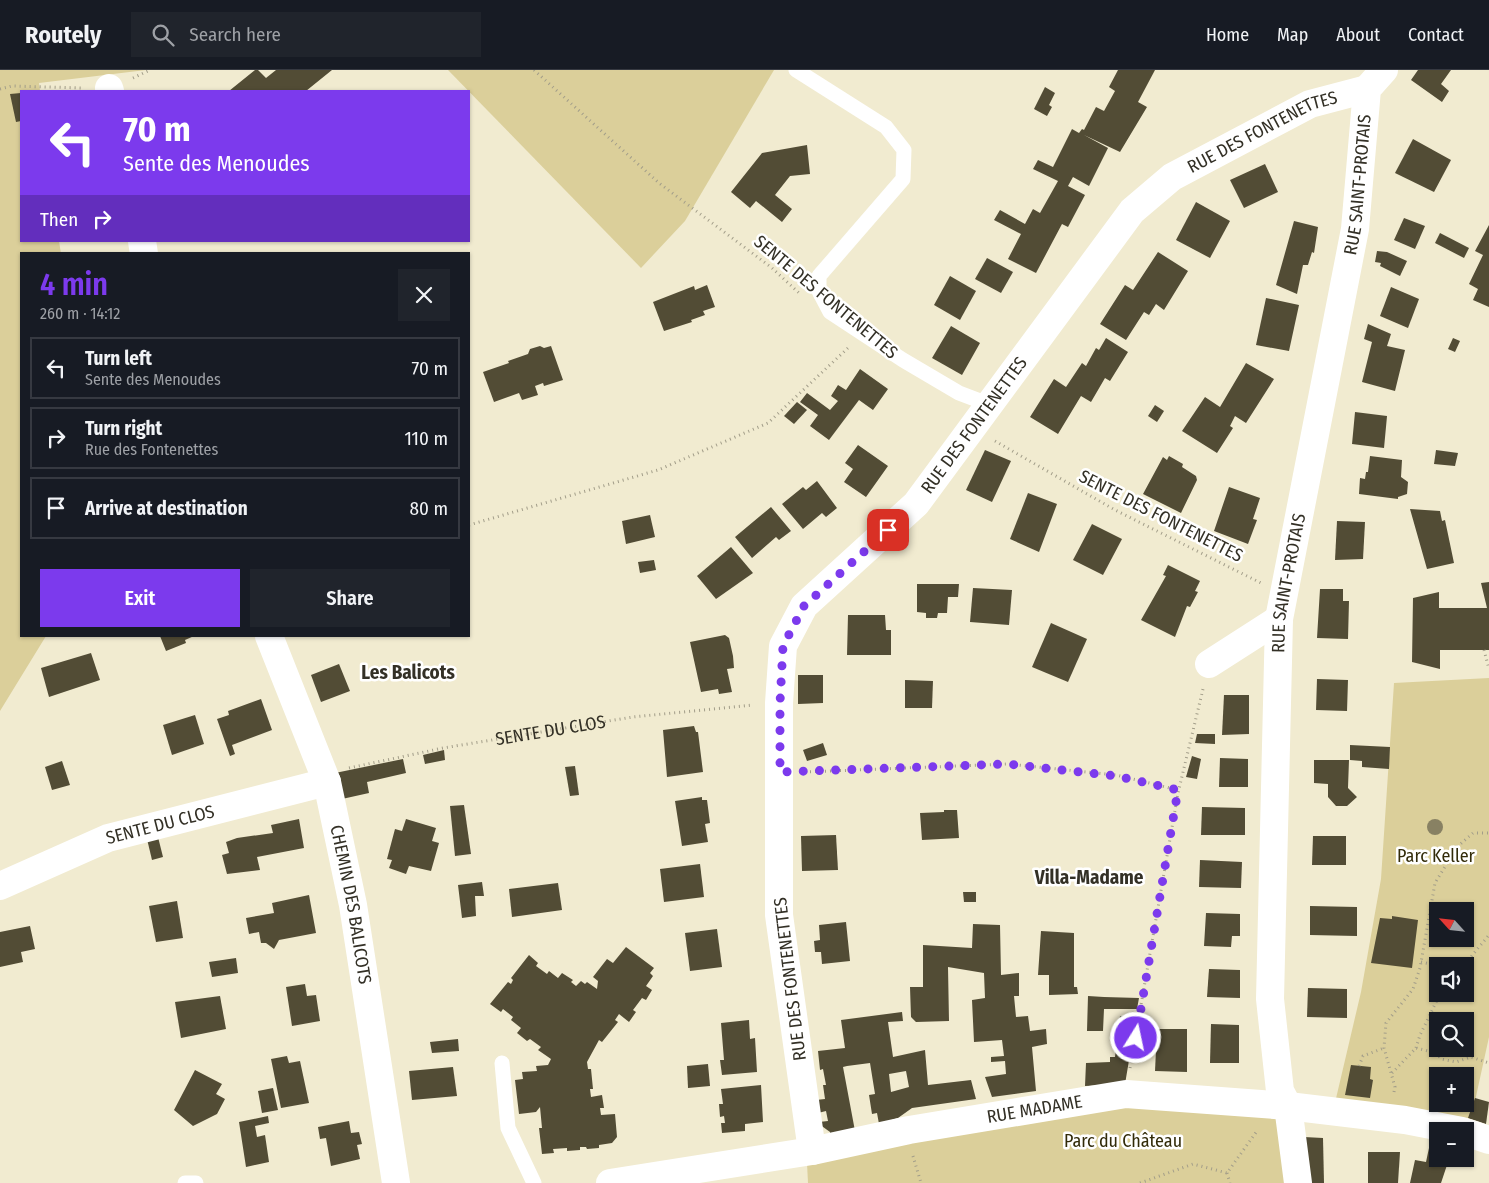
<!DOCTYPE html>
<meta charset="utf-8">
<style>
body{margin:0;font-family:"Fira Sans Condensed",sans-serif;background:#20242c;color:#f1f3f6;height:100vh;display:flex;flex-direction:column;font-size:19px;white-space:nowrap}
*{box-sizing:border-box;margin:0}
p{font-size:16px;color:#9ea1a6}
.icon{flex:none;width:28px;height:28px;fill:none;stroke:currentColor;stroke-width:2;stroke-linecap:round;stroke-linejoin:round}
.map{position:relative;flex:1;overflow:hidden}
.drawer{position:absolute;left:20px;top:182px;width:450px;height:385px;display:flex;flex-direction:column;background:#171b24;border-radius:0px;box-shadow:0 1px 4px #0004}
.drawer>*{flex:none}
.top-card{position:absolute;left:20px;top:20px;width:450px;height:152px;border-radius:0px;box-shadow:0 1px 4px #0004;background:#7c3aed;color:#fff;overflow:hidden}
.needle{width:32px;rotate:297deg}
.fabs{position:absolute;left:1429px;top:832px;display:grid;gap:10px}
.fabs a{display:grid;place-items:center;width:45px;height:45px;border-radius:0px;background:#171b24;box-shadow:0 1px 4px #0004;font-size:25px}
.pin{position:absolute;display:grid;place-items:center;width:42px;height:42px;color:#fff;margin:-21px;border-radius:10px;box-shadow:0 2px 8px #0006}
.me{position:absolute;width:55px;margin:-28px;rotate:10deg;stroke-linejoin:round;filter:drop-shadow(0 0 4px #0008)}
.turn{display:flex;align-items:center;gap:18px;height:105px;padding:0 20px;font-size:22px}
.turn .icon{width:65px;height:65px;stroke-width:2.5}
.turn b{display:block;font-size:35px;line-height:42px}
.then{display:flex;align-items:center;height:48px;padding:0 20px;background:#0003;gap:10px;font-size:19px}
.round{display:grid;place-items:center;flex:none;width:52px;height:52px;border-radius:0px;background:#20242c}
.head{display:flex;align-items:center;justify-content:space-between;height:85px;padding:0 20px}
h1{font-size:30px;font-weight:600;line-height:38px;color:#7c3aed}
.cta{display:flex;gap:10px;margin-top:auto;padding:10px 20px}
.cta a{flex:1;height:58px;border-radius:0px;background:#7c3aed;color:#fff;font-size:20px;font-weight:600;line-height:58px;text-align:center}
.cta a+a{background:#20242c;color:#f1f3f6}
ul{padding:0;list-style:none}
li{display:flex;align-items:center;gap:15px;height:62px;margin:0 10px 8px;padding:0 10px;border:2px solid #363941;border-radius:0px}
li div{flex:1}
li b{display:block;font-size:19px}
li em{font-style:normal}
header{display:flex;align-items:center;gap:30px;box-sizing:border-box;height:70px;padding:0 25px;background:#171b24;border-bottom:1px solid #363941}
header strong{font-size:24px}
nav{display:flex;gap:28px;margin-inline-start:auto;font-size:18px}
.search{width:350px;height:45px;background:#20242c;display:flex;align-items:center;gap:12px;box-sizing:border-box;padding:0 18px;border-radius:0px;color:#9ea1a6;font-size:19px}
.map>svg:first-child{display:block}
.green{fill:#dbcf9a;fill-rule:evenodd}
.building{fill:#524c35;fill-rule:evenodd}
.lines{fill:none;stroke-linecap:round;stroke-linejoin:round}
.path{stroke:#a29d89;stroke-width:3;stroke-dasharray:1 4;stroke-linecap:butt}
.service{stroke:#fff;stroke-width:15}
.minor{stroke:#fff;stroke-width:28}
.tree{fill:#888163}
.route{stroke:#7c3aed;stroke-width:9;stroke-dasharray:0 16.2}
.labels{text-anchor:middle;stroke-width:5;stroke-linejoin:round;paint-order:stroke}
.street-label{font-size:18px;fill:#333026;stroke:#fff}
.park-label{font-size:18px;fill:#322b09;stroke:#fff}
.neighbourhood-label{font-size:19px;font-weight:bold;fill:#333026;stroke:#fff}
</style>
<header>
<strong>Routely</strong>
<div class="search"><svg class="icon" aria-label="search" viewBox="0 0 24 24"><circle cx="10" cy="10" r="6"/><path d="M15 15l6 6"/></svg>Search here</div>
<nav><a>Home</a><a>Map</a><a>About</a><a>Contact</a></nav>
</header>
<div class="map">
<svg width="1489" height="1113" viewBox="0 0 1489 1113">
<rect width="100%" height="100%" fill="#f1ebd0"/>
<g class="green">
<polygon points="0,0 146,0 39,13 40,21 21,21 21,171 59,171 61,184 21,184 21,566 46,566 0,641"/>
<polygon points="448,0 774,0 685,151 641,198"/>
<path d="M1489,608V967L1468,1063L1334,1037L1361,922L1381,809L1394,613ZM1438,841H1465V869H1438ZM1438,896H1465V924H1438ZM1438,951H1465V979H1438ZM1438,1006H1465V1034H1438Z"/>
<polygon points="1126,1024 1288,1036 1298,1113 808,1113 807,1093"/>
</g>
<g class="building">
<polygon points="255,0 258,0 266,8 276,0 332,0 306,21 229,21"/>
<polygon points="1118,0 1155,0 1138,32 1147,37 1120,82 1084,65 1108,78 1089,116 1073,107 1068,116 1085,125 1068,157 1062,154 1036,203 1008,189 1021,164 994,150 1000,140 1025,154 1033,139 1040,143 1058,111 1033,99 1038,90 1053,97 1072,59 1079,63 1082,59 1084,60 1096,37 1104,41 1115,21 1109,17"/>
<polygon points="1418,0 1451,0 1441,14 1449,21 1442,32 1411,10"/>
<polygon points="1045,17 1055,23 1049,35 1052,37 1047,46 1034,39"/>
<polygon points="21,23 21,51 16,52 10,24"/>
<polygon points="1413,69 1451,90 1434,122 1395,103"/>
<polygon points="807,75 810,104 790,106 775,125 792,139 782,152 756,131 750,138 731,122 762,83"/>
<polygon points="1265,94 1278,122 1244,138 1230,110"/>
<polygon points="1196,132 1230,151 1210,188 1176,170"/>
<polygon points="1404,148 1425,156 1415,179 1394,170"/>
<polygon points="1294,151 1318,157 1314,183 1312,182 1308,195 1303,195 1297,224 1276,215"/>
<polygon points="1489,155 1489,237 1473,230 1478,219 1469,214 1483,185 1475,181"/>
<polygon points="1440,163 1469,178 1464,188 1435,173"/>
<polygon points="1377,181 1387,182 1407,191 1400,206 1380,196 1381,193 1375,192"/>
<polygon points="1158,182 1188,201 1164,240 1156,234 1149,245 1144,242 1126,270 1100,254 1125,215 1133,220"/>
<polygon points="987,188 1013,202 1001,223 975,209"/>
<polygon points="950,206 976,221 960,250 934,235"/>
<polygon points="707,215 715,237 703,241 705,245 691,250 692,252 664,261 653,232 694,216 695,220"/>
<polygon points="1391,217 1419,229 1408,258 1380,246"/>
<polygon points="1266,228 1299,235 1289,281 1256,275"/>
<polygon points="1368,254 1391,264 1387,276 1405,280 1395,321 1362,312 1372,272 1364,269"/>
<polygon points="951,256 980,273 962,305 932,288"/>
<polygon points="1106,268 1128,282 1110,311 1105,308 1091,332 1081,326 1058,364 1030,347 1054,309 1066,317 1082,293 1086,296 1096,278 1099,280"/>
<polygon points="1453,268 1460,271 1455,282 1448,279"/>
<polygon points="540,276 544,278 551,276 563,310 544,316 543,313 535,316 538,325 522,330 519,323 494,332 483,302 509,293 508,291 528,284 530,279"/>
<polygon points="1246,293 1274,309 1246,353 1235,346 1230,356 1233,358 1217,383 1182,361 1205,327 1220,337"/>
<polygon points="860,299 888,319 873,340 859,330 829,370 810,356 818,345 800,332 807,323 830,340 838,331 831,326 838,315 846,320"/>
<polygon points="797,332 807,340 794,354 784,346"/>
<polygon points="1155,335 1164,341 1157,352 1148,346"/>
<polygon points="1355,342 1387,346 1384,378 1352,374"/>
<polygon points="858,375 888,396 866,427 844,412 853,399 845,393"/>
<polygon points="985,380 1011,391 992,432 966,420"/>
<polygon points="1436,380 1458,383 1455,396 1434,394"/>
<polygon points="1169,386 1183,394 1182,397 1196,406 1197,410 1181,443 1143,424 1163,387 1167,390"/>
<polygon points="1370,386 1402,390 1401,407 1408,412 1407,424 1398,427 1398,429 1359,424 1360,408 1365,409 1366,402 1368,402"/>
<polygon points="817,411 837,438 826,447 822,443 803,459 782,434 803,417 806,420"/>
<polygon points="1229,417 1260,428 1253,449 1257,450 1248,474 1214,461"/>
<polygon points="1028,423 1057,434 1039,482 1010,469"/>
<polygon points="771,437 791,461 779,470 776,467 752,488 735,467"/>
<polygon points="1410,439 1440,441 1442,451 1445,450 1454,493 1427,499"/>
<polygon points="650,445 655,467 626,474 622,451"/>
<polygon points="1337,451 1365,452 1363,489 1335,490"/>
<polygon points="1092,454 1122,469 1103,505 1073,490"/>
<polygon points="731,477 753,503 716,529 697,506"/>
<polygon points="654,490 656,500 640,503 638,492"/>
<polygon points="1168,495 1200,511 1195,521 1198,522 1190,537 1187,536 1175,567 1141,550 1166,506 1163,505"/>
<polygon points="1489,512 1489,580 1440,580 1440,599 1412,592 1413,528 1439,522 1439,538 1487,538 1481,513"/>
<polygon points="917,514 959,514 958,527 948,527 947,543 938,543 937,548 926,548 926,543 917,542"/>
<polygon points="973,518 1012,520 1009,555 970,552"/>
<polygon points="1320,519 1343,519 1343,531 1349,531 1348,569 1317,568"/>
<polygon points="848,545 885,545 886,560 891,560 891,585 847,585"/>
<polygon points="1051,553 1087,569 1068,612 1032,597"/>
<polygon points="725,565 729,568 733,586 734,598 727,599 732,622 719,624 718,619 701,622 690,572"/>
<polygon points="160,566 194,566 185,570 186,573 166,581"/>
<polygon points="91,583 100,610 49,627 41,598"/>
<polygon points="339,594 350,621 321,632 311,605"/>
<polygon points="798,605 823,605 823,633 798,634"/>
<polygon points="1317,609 1348,610 1347,641 1316,640"/>
<polygon points="905,610 933,611 932,638 905,638"/>
<polygon points="1224,625 1249,625 1249,664 1222,665"/>
<polygon points="261,629 272,660 232,675 235,684 230,686 217,649 229,645 228,641"/>
<polygon points="195,645 204,674 172,685 163,655"/>
<polygon points="694,656 696,662 698,662 703,702 667,707 663,660"/>
<polygon points="1197,664 1215,664 1215,674 1195,673"/>
<polygon points="823,673 827,685 807,691 803,680"/>
<polygon points="1350,675 1390,677 1389,699 1362,697 1362,691 1350,690"/>
<polygon points="444,680 445,690 425,694 423,685"/>
<polygon points="1192,686 1201,689 1197,709 1186,707"/>
<polygon points="1220,688 1248,689 1248,717 1219,717"/>
<polygon points="403,689 406,703 367,712 369,723 342,729 335,703"/>
<polygon points="1314,690 1349,690 1348,718 1357,727 1347,736 1336,736 1328,727 1328,714 1314,713"/>
<polygon points="62,691 70,715 52,720 45,697"/>
<polygon points="575,696 579,725 570,726 565,697"/>
<polygon points="702,727 702,730 707,730 710,753 705,754 708,772 682,776 675,731"/>
<polygon points="464,735 471,784 455,786 450,736"/>
<polygon points="1202,737 1245,738 1245,765 1201,765"/>
<polygon points="944,740 957,740 959,768 922,770 920,743 944,742"/>
<polygon points="299,749 304,778 257,787 260,800 227,804 222,785 229,783 226,772 237,768 273,763 271,755"/>
<polygon points="406,749 436,758 432,771 439,773 431,801 409,796 406,804 389,798 392,790 387,789 395,759 402,761"/>
<polygon points="836,765 838,800 802,801 801,766"/>
<polygon points="1313,766 1346,766 1346,795 1312,795"/>
<polygon points="158,767 163,787 152,790 147,769"/>
<polygon points="1200,790 1242,792 1241,818 1199,817"/>
<polygon points="700,794 704,827 664,832 660,799"/>
<polygon points="482,812 484,826 475,826 476,846 462,848 458,815"/>
<polygon points="558,813 562,840 512,847 509,819"/>
<polygon points="963,822 976,822 976,832 964,832"/>
<polygon points="309,825 316,863 279,870 274,879 266,873 261,873 259,862 249,864 246,848 274,843 272,833"/>
<polygon points="177,831 183,868 156,872 149,836"/>
<polygon points="1310,836 1357,837 1357,866 1310,865"/>
<polygon points="1206,843 1240,844 1240,866 1232,866 1231,877 1204,876"/>
<polygon points="1392,846 1418,850 1412,898 1371,893 1380,848 1392,849"/>
<polygon points="846,852 850,891 822,894 821,882 815,882 814,871 820,870 819,855"/>
<polygon points="973,854 1000,855 1001,905 1019,903 1019,926 1014,926 1016,947 1028,946 1030,961 1046,959 1047,974 1032,977 1036,1021 992,1027 985,1007 1006,1004 1005,991 991,992 991,987 1004,986 1002,970 974,972 972,930 985,928 984,903 948,897 949,951 916,952 911,947 910,917 923,917 923,875 972,878"/>
<polygon points="30,856 35,879 21,882 23,892 0,897 0,862"/>
<polygon points="717,859 722,897 690,901 685,863"/>
<polygon points="1041,861 1074,863 1074,917 1077,917 1078,924 1049,925 1049,905 1038,905"/>
<polygon points="626,877 654,898 650,903 653,906 646,916 652,920 646,930 642,928 633,940 636,942 629,952 619,944 615,950 618,952 602,972 599,970 587,992 588,999 591,999 593,1019 590,1019 591,1027 602,1025 604,1038 600,1038 601,1045 615,1044 617,1067 612,1073 599,1075 599,1078 587,1079 586,1077 580,1077 580,1080 567,1081 567,1078 553,1079 554,1083 542,1084 539,1058 542,1058 540,1037 536,1042 519,1044 515,1010 523,1009 522,1002 537,1001 536,996 548,995 551,989 538,980 541,977 530,969 527,971 517,963 521,958 511,950 513,947 503,939 501,942 490,934 508,912 511,914 513,910 511,908 529,885 538,893 536,896 547,904 549,901 558,908 562,903 573,910 571,912 576,916 581,911 585,914 587,912 597,919 598,911 593,907 607,889 613,893"/>
<polygon points="236,888 238,903 212,907 209,892"/>
<polygon points="1209,899 1240,900 1240,928 1207,927"/>
<polygon points="305,914 307,926 316,925 320,951 292,956 286,917"/>
<polygon points="1308,918 1347,919 1347,948 1307,947"/>
<polygon points="220,926 226,959 181,968 175,932"/>
<polygon points="1088,926 1104,927 1139,928 1137,939 1104,939 1103,961 1087,961"/>
<path d="M902,942L903,951L888,952L893,987L925,980L928,1015L971,1010L976,1029L912,1038L898,1048L879,1054L877,1043L872,1044L869,1025L875,1024L870,993L847,996L843,997L855,1061L830,1067V1062L819,1054V1052L828,1051L826,1041L818,1043L816,1030L825,1029L823,1015H826L823,999L820,1000L818,981L845,978L841,950ZM906,1001L909,1017L891,1022L889,1004Z"/>
<polygon points="1120,946 1136,949 1125,1014 1085,1016 1086,993 1110,992 1110,987 1115,987"/>
<polygon points="749,950 750,969 755,968 757,1002 722,1005 720,990 724,990 721,953"/>
<polygon points="1211,954 1239,955 1239,993 1210,993"/>
<polygon points="1157,959 1187,959 1187,1002 1155,1001"/>
<polygon points="458,969 459,981 432,983 430,972"/>
<polygon points="287,986 289,993 300,991 309,1033 281,1038 271,989"/>
<polygon points="708,994 710,1016 688,1018 687,996"/>
<polygon points="1351,995 1371,997 1370,1009 1373,1010 1370,1028 1345,1025"/>
<polygon points="453,997 457,1026 412,1030 409,1001"/>
<polygon points="195,1000 222,1014 216,1024 225,1029 217,1044 193,1056 174,1040"/>
<polygon points="761,1015 763,1052 745,1054 745,1061 722,1063 721,1053 725,1053 724,1046 720,1047 719,1034 723,1034 721,1019"/>
<polygon points="273,1018 278,1040 262,1043 258,1021"/>
<polygon points="1475,1028 1489,1032 1486,1054 1468,1048"/>
<polygon points="268,1046 269,1053 255,1056 257,1067 265,1065 269,1092 246,1097 239,1052"/>
<polygon points="349,1051 351,1063 359,1062 362,1074 357,1075 360,1089 331,1096 326,1068 320,1069 318,1057"/>
<polygon points="1304,1067 1323,1068 1324,1113 1311,1113"/>
<polygon points="1429,1078 1438,1080 1438,1089 1449,1089 1441,1113 1410,1113 1415,1090 1426,1092"/>
<polygon points="1368,1082 1400,1082 1398,1113 1368,1113"/>
</g>
<g class="lines">
<g class="path">
<polyline points="534,0 659,113 772,198 799,223"/>
<polyline points="133,8 150,0"/>
<polyline points="0,19 12,16 84,18"/>
<polyline points="995,371 1115,440 1261,513"/>
<polyline points="469,455 658,400 768,353 849,277"/>
<polyline points="1484,580 1489,599"/>
<path id="s1" d="M349,698L443,678L633,647L753,635"/>
<polyline points="805,702 1008,694 1116,705 1178,720"/>
<polyline points="1421,892 1439,896"/>
<polyline points="1440,896 1465,894 1489,865"/>
<polyline points="1416,978 1420,965 1440,924"/>
<polyline points="1359,996 1363,986 1384,978"/>
<polyline points="1130,998 1178,723 1203,619"/>
<polyline points="1392,1003 1416,978 1436,983 1441,989 1456,992 1471,987 1489,993"/>
<polyline points="1394,1022 1395,1017 1384,978 1386,953 1413,919 1420,898 1435,813 1457,777 1473,763 1489,763"/>
<polyline points="913,1086 921,1113"/>
<polyline points="1227,1103 1230,1113"/>
<polyline points="1140,1113 1193,1094 1227,1103 1257,1061"/>
</g>
<g class="service">
<polyline points="796,0 886,57 904,80 903,109 819,206 819,221 830,242 903,290 959,323 988,334"/>
<polyline points="502,993 508,1058 534,1113"/>
<polyline points="185,1113 196,1113"/>
</g>
<g class="minor">
<polyline points="109,18 110,21"/>
<polyline points="142,171 144,184"/>
<path id="s2" d="M269,566L327,712L353,835L396,1113"/>
<polyline points="1209,594 1279,549"/>
<path id="s3" d="M0,816L108,768L327,712"/>
<polyline points="1465,1062 1489,1070"/>
<path id="s4" d="M812,1081L779,845V633L783,576L804,536L916,434L1132,141L1172,107L1310,34L1367,19"/>
<path id="s5" d="M610,1113L812,1081L909,1060L1126,1024L1288,1036L1405,1050L1462,1061"/>
<path id="s6" d="M1298,1113L1288,1036L1280,1021L1270,929L1279,549L1355,159L1367,19L1384,0"/>
</g>
</g>
<circle class="tree" cx="1435" cy="757" r="8"/>
<g class="lines">
<polyline class="route" points="888,460 804,536 783,576 780,633 780,702 1008,694 1116,706 1178,720 1136,968"/>
</g>
<g class="labels">
<g class="street-label">
<text dy="6" stroke="none"><textPath href="#s4" startOffset="1222">RUE DES FONTENETTES</textPath></text>
<text dy="6" stroke="none"><textPath href="#s6" startOffset="1009">RUE SAINT-PROTAIS</textPath></text>
<text transform="translate(826 227) rotate(40)" y="6">SENTE DES FONTENETTES</text>
<text dy="6" stroke="none"><textPath href="#s4" startOffset="802">RUE DES FONTENETTES</textPath></text>
<text transform="translate(1161 446) rotate(27)" y="6">SENTE DES FONTENETTES</text>
<text dy="6" stroke="none"><textPath href="#s6" startOffset="604">RUE SAINT-PROTAIS</textPath></text>
<text dy="6" stroke="none"><textPath href="#s1" startOffset="205">SENTE DU CLOS</textPath></text>
<text dy="6" stroke="none"><textPath href="#s3" startOffset="172">SENTE DU CLOS</textPath></text>
<text dy="6" stroke="none"><textPath href="#s2" startOffset="282">CHEMIN DES BALICOTS</textPath></text>
<text transform="translate(790 909) rotate(-97)" y="6">RUE DES FONTENETTES</text>
<text dy="6" stroke="none"><textPath href="#s5" startOffset="431">RUE MADAME</textPath></text>
</g>
<g class="park-label">
<text x="1436" y="792">Parc Keller</text>
<text x="1123" y="1077">Parc du Château</text>
</g>
<g class="neighbourhood-label">
<text x="408" y="609">Les Balicots</text>
<text x="1089" y="814">Villa-Madame</text>
</g>
</g>
</svg>
<div class="fabs">
<a><svg class="needle" viewBox="-14 -14 28 28"><path d="M0-13l5 13h-10z" fill="#e53935"/><path d="M0 13l5-13h-10z" fill="#9ea1a6"/></svg></a>
<a><svg class="icon" aria-label="sound" viewBox="0 0 24 24"><path d="M4 9h4l5-4v14l-5-4H4zM17 9q2 3 0 6"/></svg></a>
<a><svg class="icon" aria-label="search" viewBox="0 0 24 24"><circle cx="10" cy="10" r="6"/><path d="M15 15l6 6"/></svg></a>
<a>+</a>
<a>−</a>
</div>
<div class="pin" style="left:888px;top:460px;background:#d93025"><svg class="icon" aria-label="arrive" viewBox="0 0 24 24"><path d="M6 21V4h12l-3 4 3 4H6"/></svg></div>
<svg class="me" style="left:1136px;top:968px" viewBox="-20 -20 40 40"><circle r="17" fill="#7c3aed" stroke="#fff" stroke-width="3"/><path d="M0-11L8 9 0 5-8 9z" fill="#fff"/></svg>
<div class="top-card">
<div class="turn"><svg class="icon" aria-label="left" viewBox="0 0 24 24"><path d="M17 20v-9H6M10 6l-5 5 5 5"/></svg><div><b>70 m</b>Sente des Menoudes</div></div>
<div class="then">Then<svg class="icon" aria-label="right" viewBox="0 0 24 24"><path d="M7 20v-9h11M14 6l5 5-5 5"/></svg></div>
</div>
<section class="drawer">
<div class="head"><div><h1>4 min</h1><p>260 m · 14:12</p></div><a class="round"><svg class="icon" aria-label="close" viewBox="0 0 24 24"><path d="M6 6l12 12M18 6L6 18"/></svg></a></div>
<ul>
<li><svg class="icon" aria-label="left" viewBox="0 0 24 24"><path d="M17 20v-9H6M10 6l-5 5 5 5"/></svg><div><b>Turn left</b><p>Sente des Menoudes</p></div><em>70 m</em></li>
<li><svg class="icon" aria-label="right" viewBox="0 0 24 24"><path d="M7 20v-9h11M14 6l5 5-5 5"/></svg><div><b>Turn right</b><p>Rue des Fontenettes</p></div><em>110 m</em></li>
<li><svg class="icon" aria-label="arrive" viewBox="0 0 24 24"><path d="M6 21V4h12l-3 4 3 4H6"/></svg><div><b>Arrive at destination</b></div><em>80 m</em></li>
</ul>
<div class="cta"><a>Exit</a><a>Share</a></div>
</section>
</div>
